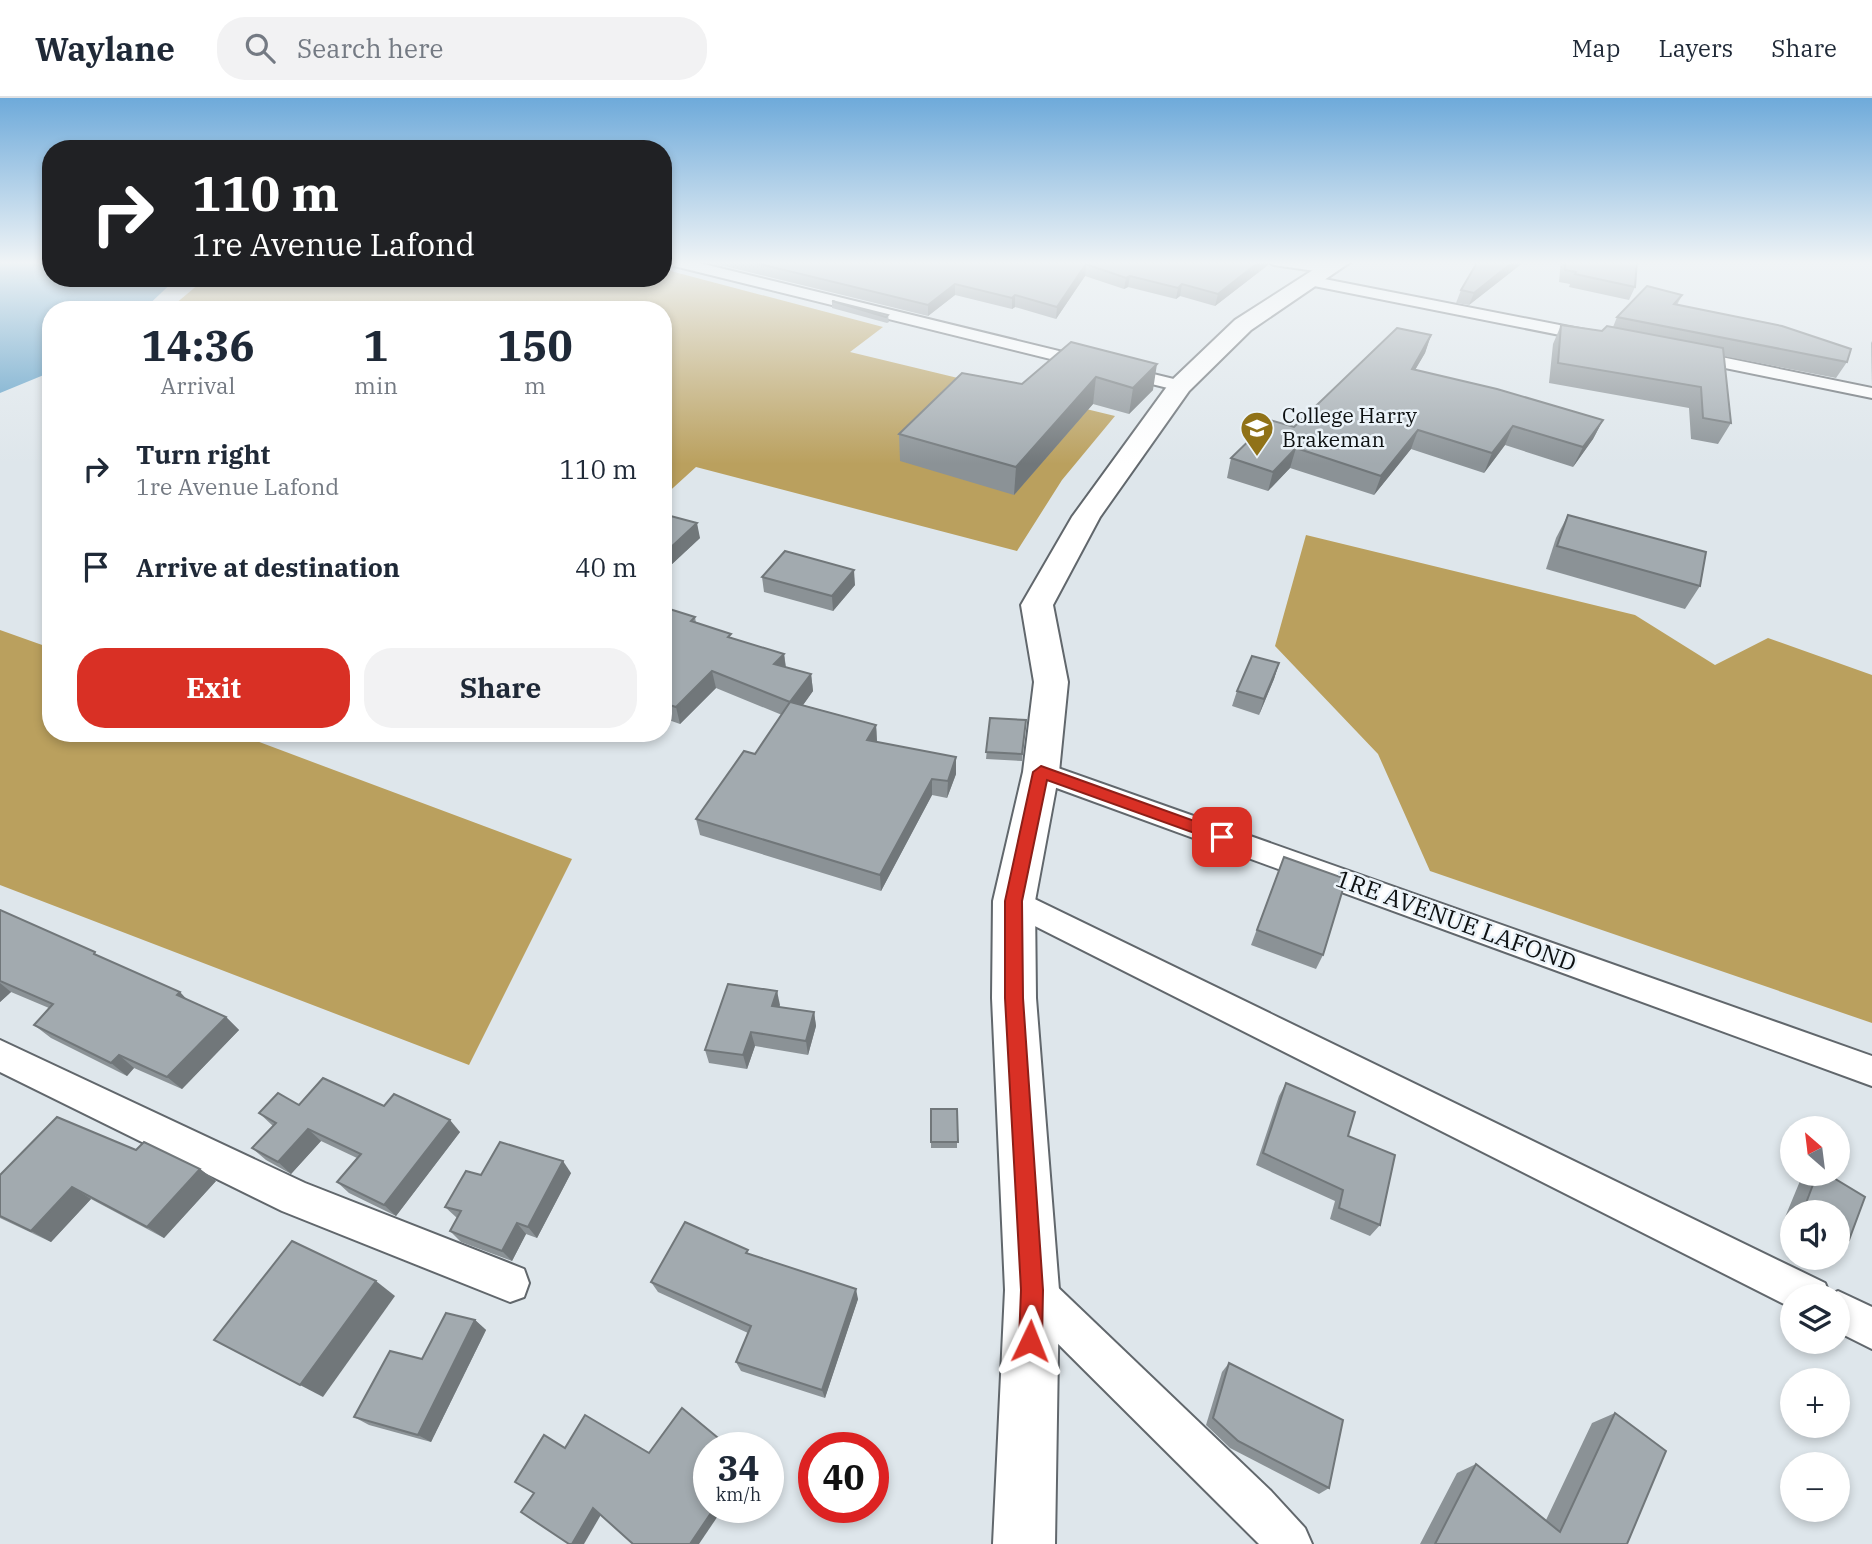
<!DOCTYPE html>
<meta charset="utf-8">
<style>
body{margin:0;font-family:"IBM Plex Serif",serif;background:#f2f2f3;color:#1f2937;height:100vh;display:flex;flex-direction:column;font-size:26px;white-space:nowrap}
*{box-sizing:border-box;margin:0}
p{font-size:23px;color:#747a83}
.icon{flex:none;width:38px;height:38px;fill:none;stroke:currentColor;stroke-width:2;stroke-linecap:round;stroke-linejoin:round}
.map{position:relative;flex:1;overflow:hidden}
.side{position:absolute;left:42px;top:203px;width:630px;height:441px;display:flex;flex-direction:column;background:#fff;border-radius:28px;box-shadow:0 4px 10px #0003}
.side>*{flex:none}
.guide{position:absolute;left:42px;top:42px;width:630px;height:147px;border-radius:28px;box-shadow:0 4px 10px #0003;background:#202124;color:#fff;overflow:hidden}
.needle{width:46px;rotate:332deg}
.fabs{position:absolute;left:1780px;top:1018px;display:grid;gap:14px}
.fabs a{display:grid;place-items:center;width:70px;height:70px;border-radius:50%;background:#fff;box-shadow:0 4px 10px #0003;font-size:35px}
.speed{position:absolute;left:693px;top:1334px;display:flex;gap:14px;font-size:35px;font-weight:700;text-align:center}
.speed>*{display:grid;place-content:center;width:91px;height:91px;border-radius:50%;background:#fff;box-shadow:0 4px 10px #0003;line-height:1}
.speed small{font-size:18px;font-weight:400}
.speed .limit{border:10px solid #d22;background:#fff;color:#111}
.pin{position:absolute;display:grid;place-items:center;width:60px;height:60px;color:#fff;margin:-30px;border-radius:14px;box-shadow:0 4px 10px #0006}
.me{position:absolute;width:77px;margin:-38px;rotate:2deg;stroke-linejoin:round;filter:drop-shadow(0 0 5px #0008)}
.turn{display:flex;align-items:center;gap:24px;height:147px;padding:0 35px;font-size:32px}
.turn .icon{width:91px;height:91px;stroke-width:2.5}
.turn b{display:block;font-size:49px;line-height:60px}
.eta{display:flex;justify-content:space-evenly;align-items:center;height:119px;text-align:center}
.eta b{font-size:42px;font-weight:700;line-height:49px}
.action{display:flex;gap:14px;margin-top:auto;padding:14px 35px}
.action a{flex:1;height:80px;border-radius:28px;background:#d93025;color:#fff;font-size:28px;font-weight:700;line-height:80px;text-align:center}
.action a+a{background:#f2f2f3;color:#1f2937}
ul{padding:0;list-style:none}
li{display:flex;align-items:center;gap:21px;height:98px;padding:0 35px}
li div{flex:1}
li b{display:block;font-size:26px}
li em{font-style:normal}
header{display:flex;align-items:center;gap:42px;box-sizing:border-box;height:98px;padding:0 35px;background:#fff;border-bottom:2px solid #e0e1e3}
header strong{font-size:33px}
nav{display:flex;gap:38px;margin-inline-start:auto;font-size:24px}
.search{width:490px;height:63px;background:#f2f2f3;display:flex;align-items:center;gap:18px;box-sizing:border-box;padding:0 24px;border-radius:28px;color:#747a83;font-size:26px}
.map>svg:first-child{display:block}
.forest{fill:#baa05e}
.water{fill:#589bc4}
.lines{fill:none;stroke-linecap:round;stroke-linejoin:round}
.street-casing{stroke:#61676c;stroke-width:4}
.secondary-casing{stroke:#61676c;stroke-width:4}
.street{fill:#fff;fill-rule:evenodd}
.secondary{fill:#fff;fill-rule:evenodd}
.wall{fill:#8b9296}
.shaded-wall{fill:#71777a}
.building{fill:#a2aaaf;stroke:#71777a;stroke-width:2}
.route{fill:#d93025;stroke:#8d1f18;stroke-width:2}
.labels{text-anchor:middle;stroke-width:5;stroke-linejoin:round;paint-order:stroke}
.far-poi-label{font-size:21px;fill:#0e1112;stroke:#ebf3f9;text-anchor:start}
.street-label{font-size:24px;fill:#0e1112;stroke:#ebf3f9}
</style>
<header>
<strong>Waylane</strong>
<div class="search"><svg class="icon" aria-label="search" viewBox="0 0 24 24"><circle cx="10" cy="10" r="6"/><path d="M15 15l6 6"/></svg>Search here</div>
<nav><a>Map</a><a>Layers</a><a>Share</a></nav>
</header>
<div class="map">
<svg width="1872" height="1446" viewBox="0 0 1872 1446">
<rect width="100%" height="100%" fill="#dee6eb"/>
<g class="forest">
<polygon points="663,171 883,229 850,254 1115,318 1062,382 1017,453 696,369 663,399 663,212 168,212 206,180 663,180"/>
<polygon points="1306,437 1635,517 1715,567 1768,540 1872,577 1872,925 1430,773 1378,656 1275,548"/>
<polygon points="0,532 45,548 51,553 51,635 235,635 572,761 469,967 0,787"/>
</g>
<polygon class="water" points="0,163 51,163 51,180 177,180 143,212 51,212 51,274 0,295"/>
<g class="lines">
<defs>
<g id="street">
<polygon points="664,163 691,163 1186,284 1189,288 1180,293 666,166"/>
<polygon points="1267,163 1307,163 1334,168 1336,171 1329,175 1274,167"/>
<polygon points="1309,178 1595,234 1603,239 1595,244 1304,186 1301,183"/>
<polygon points="1687,252 1872,290 1872,300 1681,261 1678,257"/>
<polygon points="1041,664 1872,958 1872,988 1032,681 1028,674 1032,667"/>
<polygon points="1014,791 1825,1185 1830,1197 1838,1193 1872,1209 1872,1251 1838,1234 1838,1199 1792,1199 1792,1210 1003,812 999,803 1003,794"/>
<polygon points="0,942 305,1085 524,1171 529,1185 524,1199 510,1204 282,1113 0,974"/>
<polygon points="1032,1172 1046,1178 1271,1393 1305,1430 1312,1446 1259,1446 1018,1206 1012,1192 1018,1178"/>
</g>
<polygon id="secondary" points="1327,163 1352,163 1251,232 1189,293 1100,419 1053,507 1068,584 1059,674 1035,803 1036,900 1059,1192 1055,1446 993,1446 1005,1192 992,900 993,803 1023,674 1034,584 1021,507 1072,419 1171,283 1235,222"/>
</defs>
<use href="#street" class="street-casing"/>
<use href="#secondary" class="secondary-casing"/>
<use href="#street" class="street"/>
<use href="#secondary" class="secondary"/>
</g>
<g class="wall">
<polygon points="704,163 1269,163 1268,167 1215,208 1180,198 1176,201 1128,189 1124,191 1085,178 1056,221 1015,209 1012,211 955,197 928,218"/>
<polygon points="1478,163 1522,163 1520,167 1469,207 1456,205 1461,192"/>
<polygon points="1561,163 1637,163 1635,189 1629,202 1569,189 1570,186 1559,184"/>
<polygon points="1682,197 1677,207 1847,264 1836,280 1723,258 1731,325 1718,346 1691,341 1689,310 1549,285 1553,246 1561,227 1602,233 1613,229 1617,219"/>
<polygon points="832,203 888,217 889,224 887,225 832,210"/>
<polygon points="1431,237 1425,255 1415,272 1603,322 1593,341 1573,369 1505,347 1484,375 1411,351 1374,397 1290,370 1268,393 1227,380 1231,360 1294,329"/>
<polygon points="1872,243 1872,288 1871,245"/>
<polygon points="1071,244 1153,292 1129,316 1093,306 1014,397 900,363 899,336 1022,286"/>
<polygon points="663,416 700,440 671,467 663,465"/>
<polygon points="1568,417 1700,488 1685,511 1546,471 1556,440"/>
<polygon points="762,479 855,487 833,513 764,494"/>
<polygon points="663,509 695,519 696,525 732,540 784,556 786,569 811,576 813,593 803,607 876,627 877,644 956,659 956,676 947,700 932,697 881,793 700,737 696,721 755,656 782,617 716,590 680,626 663,620"/>
<polygon points="1279,565 1274,581 1259,617 1232,608 1237,593"/>
<polygon points="990,620 1026,622 1022,663 986,661"/>
<polygon points="420,635 438,635 430,641"/>
<polygon points="1284,759 1323,857 1316,871 1251,847"/>
<polygon points="0,812 101,859 188,902 226,919 239,932 182,991 134,970 127,978 51,940 34,927 49,910 11,894 0,904"/>
<polygon points="777,893 779,909 814,914 816,928 808,957 755,948 747,971 709,965 705,952"/>
<polygon points="1286,985 1348,1038 1380,1127 1370,1138 1330,1121 1335,1103 1256,1067 1279,998"/>
<polygon points="299,1007 384,1008 460,1034 396,1118 349,1095 337,1084 357,1060 321,1043 291,1076 266,1062 252,1050 273,1028 259,1015"/>
<rect x="931" y="1011" width="26" height="39"/>
<polygon points="136,1052 200,1071 216,1083 164,1140 91,1101 51,1144 0,1120 0,1077"/>
<polygon points="571,1075 537,1140 526,1136 512,1163 461,1144 450,1133 457,1120 445,1109 481,1077"/>
<polygon points="1811,1076 1827,1076 1849,1142 1838,1148 1838,1115 1792,1115 1792,1129 1783,1124 1800,1083"/>
<polygon points="750,1157 858,1201 825,1300 741,1273 736,1264 748,1235 658,1194 651,1184"/>
<polygon points="475,1222 486,1232 431,1344 369,1327 354,1319 422,1261"/>
<polygon points="1229,1265 1329,1390 1319,1396 1230,1350 1206,1327 1222,1274"/>
<polygon points="1615,1315 1627,1446 1420,1446 1457,1375 1476,1366 1546,1422 1592,1325"/>
</g>
<g class="shaded-wall">
<polygon points="1260,163 1269,163 1268,167 1215,208 1218,196"/>
<polygon points="1514,163 1522,163 1520,167 1469,207 1474,195"/>
<polygon points="1086,166 1085,178 1056,221 1057,209"/>
<polygon points="1130,178 1128,189 1124,191 1126,180"/>
<polygon points="955,186 955,197 928,218 928,207"/>
<polygon points="1182,186 1180,198 1176,201 1178,190"/>
<polygon points="1015,197 1015,209 1012,211 1012,200"/>
<polygon points="1431,237 1425,255 1405,289 1412,271"/>
<polygon points="1157,266 1153,292 1129,316 1133,290"/>
<polygon points="1096,279 1093,306 1014,397 1016,369"/>
<polygon points="1603,322 1593,341 1573,369 1583,349"/>
<polygon points="1513,328 1505,347 1484,375 1492,355"/>
<polygon points="1418,332 1411,351 1374,397 1381,378"/>
<polygon points="1296,350 1290,370 1268,393 1273,374"/>
<polygon points="697,425 700,440 671,467 668,452"/>
<polygon points="854,472 855,487 833,513 832,498"/>
<polygon points="784,556 786,573 774,566"/>
<polygon points="1279,565 1274,581 1259,617 1264,601"/>
<polygon points="712,573 716,590 680,626 676,609"/>
<polygon points="811,576 813,593 793,621 790,604"/>
<polygon points="876,627 877,644 867,642"/>
<polygon points="427,635 438,635 430,641"/>
<polygon points="956,659 956,676 947,700 948,683"/>
<polygon points="932,681 932,697 881,793 880,777"/>
<polygon points="0,885 11,894 0,904"/>
<polygon points="777,893 780,907 775,922 772,908"/>
<polygon points="180,894 193,908 177,897"/>
<polygon points="814,914 816,928 808,957 806,943"/>
<polygon points="226,919 239,932 182,991 167,979"/>
<polygon points="751,934 755,948 747,971 743,957"/>
<polygon points="119,957 134,970 127,978 111,965"/>
<polygon points="450,1022 460,1034 396,1118 384,1107"/>
<polygon points="308,1031 321,1043 291,1076 278,1064"/>
<polygon points="563,1063 571,1075 537,1140 528,1129"/>
<polygon points="200,1071 216,1083 164,1140 147,1129"/>
<polygon points="72,1089 91,1101 51,1144 31,1133"/>
<polygon points="517,1125 526,1136 512,1163 502,1153"/>
<polygon points="376,1183 395,1198 323,1299 300,1287"/>
<polygon points="856,1191 858,1201 825,1300 822,1292"/>
<polygon points="475,1222 486,1232 431,1344 418,1337"/>
<polygon points="715,1409 724,1409 699,1446 690,1446"/>
<polygon points="593,1410 602,1415 584,1446 572,1446"/>
</g>
<g class="building">
<polygon points="748,163 1260,163 1218,196 1182,186 1178,190 1130,178 1126,180 1086,166 1057,209 1015,197 1012,200 955,186 928,207"/>
<polygon points="1478,163 1514,163 1474,195 1461,192"/>
<polygon points="1565,163 1637,163 1635,189 1575,176 1576,174 1565,172"/>
<polygon points="1647,188 1682,197 1674,206 1782,228 1851,251 1847,264 1617,219"/>
<polygon points="832,203 888,217 886,219"/>
<polygon points="1561,227 1602,233 1607,228 1723,250 1731,325 1703,320 1701,289 1558,265"/>
<polygon points="1397,230 1431,237 1412,271 1497,291 1603,322 1583,349 1513,328 1492,355 1418,332 1381,378 1296,350 1273,374 1231,360 1270,322 1294,329"/>
<polygon points="1071,244 1157,266 1133,290 1096,279 1016,369 899,336 962,275 1022,286"/>
<polygon points="663,416 697,425 668,452 663,451"/>
<polygon points="1568,417 1706,454 1700,488 1557,448"/>
<polygon points="785,453 854,472 832,498 762,479"/>
<polygon points="663,509 695,519 691,523 731,536 728,539 784,556 774,566 811,576 790,604 876,627 867,642 956,659 948,683 932,681 880,777 696,721 744,653 755,656 790,604 712,573 676,609 663,605"/>
<polygon points="1252,558 1279,565 1264,601 1237,593"/>
<polygon points="990,620 1026,622 1022,656 986,654"/>
<polygon points="1284,759 1346,781 1323,857 1257,832"/>
<polygon points="0,812 95,854 94,856 180,894 177,897 226,919 167,979 119,957 111,965 34,927 53,906 0,883"/>
<polygon points="728,886 777,893 772,908 814,914 806,943 751,934 743,957 705,952"/>
<polygon points="323,980 384,1008 394,996 450,1022 384,1107 337,1084 361,1056 308,1031 278,1064 252,1050 276,1025 259,1015 278,995 299,1007"/>
<polygon points="1286,985 1355,1014 1348,1038 1395,1057 1380,1127 1339,1110 1343,1092 1263,1055"/>
<polygon points="931,1011 957,1011 958,1044 931,1044"/>
<polygon points="57,1019 136,1052 144,1044 200,1071 147,1129 72,1089 31,1133 0,1118 0,1077"/>
<polygon points="500,1044 563,1063 528,1129 517,1125 502,1153 450,1133 461,1113 445,1109 466,1073 481,1077"/>
<polygon points="1817,1076 1827,1076 1865,1099 1849,1142 1838,1135 1838,1115 1806,1115 1803,1113"/>
<polygon points="685,1124 748,1152 746,1155 856,1191 822,1292 736,1264 751,1228 651,1184"/>
<polygon points="292,1143 376,1183 300,1287 214,1242"/>
<polygon points="446,1215 475,1222 418,1337 354,1319 390,1253 422,1261"/>
<polygon points="1229,1265 1343,1322 1329,1390 1238,1343 1213,1320"/>
<polygon points="682,1310 729,1349 709,1349 709,1409 715,1409 690,1446 633,1446 593,1410 572,1446 569,1446 521,1414 534,1395 515,1384 544,1337 565,1350 585,1317 649,1355"/>
<polygon points="1615,1315 1666,1353 1627,1446 1435,1446 1476,1366 1560,1434"/>
</g>
<linearGradient id="sky" x2="0" y2="1"><stop stop-color="#6eaada"/><stop offset="0.45" stop-color="#f0f4f6"/><stop offset="1" stop-color="#f0f4f6" stop-opacity="0"/></linearGradient>
<rect width="1872" height="366" fill="url(#sky)"/>
<polygon class="route" points="1041,668 1228,735 1230,739 1222,745 1047,682 1022,803 1023,900 1043,1192 1042,1243 1038,1251 1030,1254 1022,1251 1019,1243 1021,1192 1005,900 1005,803 1033,674"/>
<defs>
<symbol id="school-pin" viewBox="-11 -11 22 30"><path d="M0 17L-7.5 6A9.5 9.5 0 1 1 7.5 6Z" fill="#907218" stroke="#ebf3f9"/><path d="M0-5L7-2L0 1L-7-2ZM-4 1L0 2.5L4 1V4Q0 6-4 4Z" fill="#fff"/></symbol>
</defs>
<g fill-rule="evenodd">
<use href="#school-pin" x="1238" y="311" width="38" height="52"/>
</g>
<g class="labels">
<g class="far-poi-label">
<text x="1282" y="325">College Harry<tspan x="1282" dy="24">Brakeman</tspan></text>
</g>
<g class="street-label">
<text transform="translate(1456 823) rotate(20)" y="8">1RE AVENUE LAFOND</text>
</g>
</g>
</svg>
<div class="fabs">
<a><svg class="needle" viewBox="-14 -14 28 28"><path d="M0-13l5 13h-10z" fill="#e53935"/><path d="M0 13l5-13h-10z" fill="#747a83"/></svg></a>
<a><svg class="icon" aria-label="sound" viewBox="0 0 24 24"><path d="M4 9h4l5-4v14l-5-4H4zM17 9q2 3 0 6"/></svg></a>
<a><svg class="icon" aria-label="layers" viewBox="0 0 24 24"><path d="M12 4l9 5-9 5-9-5zM3 14l9 5 9-5"/></svg></a>
<a>+</a>
<a>−</a>
</div>
<div class="speed"><div>34<small>km/h</small></div><div class="limit">40</div></div>
<div class="pin" style="left:1222px;top:739px;background:#d93025"><svg class="icon" aria-label="arrive" viewBox="0 0 24 24"><path d="M6 21V4h12l-3 4 3 4H6"/></svg></div>
<svg class="me" style="left:1030px;top:1243px" viewBox="-20 -20 40 40"><path d="M0-17L14 15 0 8-14 15z" fill="#d93025" stroke="#fff" stroke-width="4"/></svg>
<div class="guide">
<div class="turn"><svg class="icon" aria-label="right" viewBox="0 0 24 24"><path d="M7 20v-9h11M14 6l5 5-5 5"/></svg><div><b>110 m</b>1re Avenue Lafond</div></div>
</div>
<section class="side">
<div class="eta">
<div><b>14:36</b><p>Arrival</p></div>
<div><b>1</b><p>min</p></div>
<div><b>150</b><p>m</p></div>
</div>
<ul>
<li><svg class="icon" aria-label="right" viewBox="0 0 24 24"><path d="M7 20v-9h11M14 6l5 5-5 5"/></svg><div><b>Turn right</b><p>1re Avenue Lafond</p></div><em>110 m</em></li>
<li><svg class="icon" aria-label="arrive" viewBox="0 0 24 24"><path d="M6 21V4h12l-3 4 3 4H6"/></svg><div><b>Arrive at destination</b></div><em>40 m</em></li>
</ul>
<div class="action"><a>Exit</a><a>Share</a></div>
</section>
</div>
